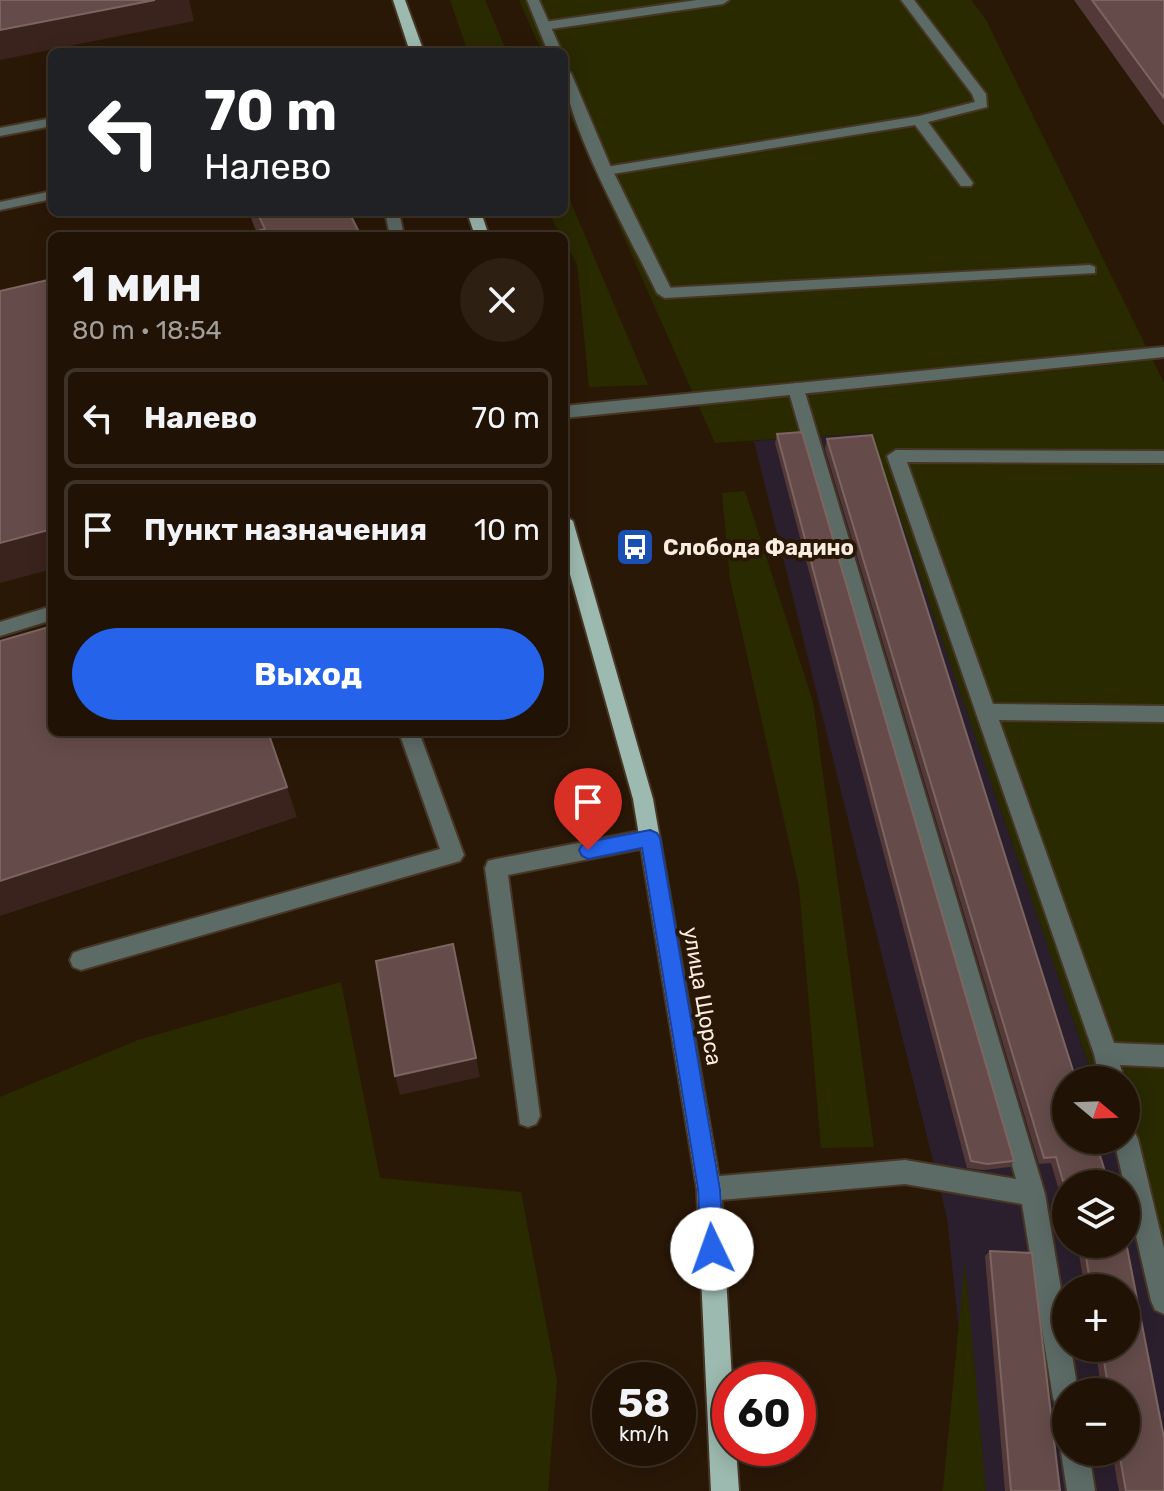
<!DOCTYPE html>
<html lang="ru">
<meta charset="utf-8">
<style>
body{margin:0;font-family:Rubik,sans-serif;background:#2d2013;color:#f1f3f6;height:100vh;display:flex;flex-direction:column;font-size:30px;white-space:nowrap}
*{box-sizing:border-box;margin:0}
p{font-size:26px;color:#a29e9a}
.icon{flex:none;width:44px;height:44px;fill:none;stroke:currentColor;stroke-width:2;stroke-linecap:round;stroke-linejoin:round}
.map{position:relative;flex:1;overflow:hidden}
.details{position:absolute;left:48px;top:232px;width:520px;height:504px;display:flex;flex-direction:column;background:#201205;border-radius:12px;box-shadow:0 4px 20px #0003,0 0 0 2px #3d3227}
.details>*{flex:none}
.top-card{position:absolute;left:48px;top:48px;width:520px;height:168px;border-radius:12px;box-shadow:0 4px 20px #0003,0 0 0 2px #3d3227;background:#202124;color:#fff;overflow:hidden}
.needle{width:52px;rotate:109deg}
.controls{position:absolute;left:1052px;top:1066px;display:grid;gap:16px}
.controls a{display:grid;place-items:center;width:88px;height:88px;border-radius:50%;background:#201205;box-shadow:0 4px 20px #0003,0 0 0 2px #3d3227;font-size:40px}
.speed{position:absolute;left:592px;top:1362px;display:flex;gap:16px;font-size:40px;font-weight:700;text-align:center}
.speed>*{display:grid;place-content:center;width:104px;height:104px;border-radius:50%;background:#201205;box-shadow:0 4px 20px #0003,0 0 0 2px #3d3227;line-height:1}
.speed small{font-size:20px;font-weight:400}
.speed .limit{border:12px solid #d22;background:#fff;color:#111}
.pin{position:absolute;display:grid;place-items:center;width:68px;height:68px;color:#fff;margin:-82px -34px;border-radius:50% 50% 50% 0;rotate:-45deg;box-shadow:0 0 8px #0007}
.pin .icon{rotate:45deg}
.me{position:absolute;width:88px;margin:-44px;rotate:357deg;stroke-linejoin:round;filter:drop-shadow(0 0 6px #0008)}
.turn{display:flex;align-items:center;gap:28px;height:168px;padding:0 24px;font-size:36px}
.turn .icon{width:104px;height:104px;stroke-width:2.5}
.turn b{display:block;font-size:56px;line-height:68px}
.round{display:grid;place-items:center;flex:none;width:84px;height:84px;border-radius:42px;background:#2d2013}
.overview{display:flex;align-items:center;justify-content:space-between;height:136px;padding:0 24px}
h1{font-size:48px;font-weight:700;line-height:60px}
.button{display:flex;gap:16px;margin-top:auto;padding:16px 24px}
.button a{flex:1;height:92px;border-radius:48px;background:#2563eb;color:#fff;font-size:32px;font-weight:700;line-height:92px;text-align:center}
ul{padding:0;list-style:none}
li{display:flex;align-items:center;gap:24px;height:100px;margin:0 16px 12px;padding:0 8px;border:4px solid #3d3227;border-radius:12px}
li div{flex:1}
li b{display:block;font-size:30px}
li em{font-style:normal}
.map>svg:first-child{display:block}
.industrial{fill:#2b1f2d;fill-rule:evenodd}
.green{fill:#292a00}
.lines{fill:none;stroke-linecap:round;stroke-linejoin:round}
.lane-casing{stroke:#473625;stroke-width:4}
.street-casing{stroke:#473625;stroke-width:4}
.primary-casing{stroke:#473625;stroke-width:4}
.lane{fill:#5d6b66;fill-rule:evenodd}
.street{fill:#5d6b66;fill-rule:evenodd}
.primary{fill:#9dbab0;fill-rule:evenodd}
.wall{fill:#533938}
.shaded-wall{fill:#3b231d}
.building{fill:#654c4a;stroke:#7c6561;stroke-width:2}
.route{fill:#2563eb;stroke:#184099;stroke-width:2}
.labels{text-anchor:middle;stroke-width:8;stroke-linejoin:round;paint-order:stroke}
.poi-label{font-size:22px;font-weight:bold;fill:#f9ece0;stroke:#2a1807;text-anchor:start}
.street-label{font-size:22px;fill:#f9ece0;stroke:#2a1807}
</style>
<div class="map">
<svg width="1164" height="1491" viewBox="0 0 1164 1491">
<rect width="100%" height="100%" fill="#2a1807"/>
<path class="industrial" d="M871,433L1094,1080H1066V1140H1115L1164,1312V1491H976L947,1217L754,441ZM1066,1184H1126V1244H1066ZM1066,1288H1126V1348H1066ZM1066,1392H1126V1452H1066Z"/>
<g class="green">
<polygon points="450,0 485,0 507,52 468,52"/>
<polygon points="519,0 971,0 986,20 1164,383 1164,1312 1126,1140 1126,1080 1094,1080 871,433 715,443 564,102 564,52 542,52"/>
<polygon points="564,186 648,385 589,387 577,264 548,212 564,212"/>
<polygon points="745,491 813,702 874,1147 821,1148 799,887 730,579 722,493"/>
<polygon points="341,982 380,1178 521,1192 557,1381 548,1491 0,1491 0,1097 138,1040"/>
<polygon points="965,1261 986,1491 942,1491 943,1489"/>
</g>
<g class="lines">
<defs>
<g id="lane">
<polygon points="697,0 729,0 723,4 544,30 538,26 544,22"/>
<polygon points="901,0 914,0 986,94 987,107 928,122 973,183 971,186 961,186 915,125 606,175 599,171 606,167 919,116 975,102 972,94"/>
<polygon points="52,118 52,126 0,136 0,128"/>
<polygon points="385,212 399,212 404,236 390,236"/>
<polygon points="1090,265 1095,267 1095,273 665,298 657,293 665,288"/>
<polygon points="796,383 804,389 1045,1194 1066,1319 1066,1348 1071,1348 1078,1392 1066,1392 1066,1411 1057,1407 1053,1398 1022,1204 905,1184 709,1201 700,1198 697,1189 700,1180 709,1177 905,1160 1016,1179 788,389"/>
<polygon points="896,450 1164,451 1164,463 907,462 993,704 1164,706 1164,722 999,720 1114,1043 1164,1045 1164,1067 1120,1065 1124,1080 1100,1080 1094,1054 887,456"/>
<polygon points="52,606 52,620 0,636 0,622"/>
<polygon points="399,732 419,732 464,855 460,861 81,970 73,967 70,960 73,953 81,950 440,849"/>
<polygon points="650,829 657,832 660,838 657,844 650,847 508,875 540,1116 536,1124 528,1127 520,1124 485,868 488,861 496,859"/>
<polygon points="1126,1127 1134,1131 1138,1139 1164,1248 1164,1314 1155,1310 1151,1301 1114,1140 1126,1140"/>
<polygon points="1065,1442 1066,1452 1089,1452 1095,1491 1067,1491 1061,1452"/>
</g>
<g id="street">
<polygon points="527,0 539,0 562,52 548,52"/>
<path d="M564,69L571,73L610,165L673,293L670,296L665,298L657,293C632,241 564,121 564,69Z"/>
<polygon points="52,191 52,199 0,210 0,202"/>
<polygon points="1164,347 1164,357 564,418 564,406"/>
</g>
<g id="primary">
<polygon points="393,0 405,0 424,52 410,52"/>
<polygon points="467,212 481,212 489,236 475,236"/>
<polygon points="564,515 573,521 653,799 721,1189 732,1380 730,1448 736,1448 739,1491 711,1491 697,1189 633,799 564,553"/>
</g>
</defs>
<use href="#lane" class="lane-casing"/>
<use href="#street" class="street-casing"/>
<use href="#primary" class="primary-casing"/>
<use href="#lane" class="lane"/>
<use href="#street" class="street"/>
<use href="#primary" class="primary"/>
</g>
<g class="wall">
<polygon points="1074,0 1163,0 1164,1 1164,126"/>
<polygon points="250,212 349,212 256,231 252,221"/>
<polygon points="777,434 1014,1161 1010,1167 983,1170 967,1168 775,443"/>
<polygon points="827,439 1109,1184 1066,1184 1066,1185 1058,1187 1051,1163 1039,1164 825,449"/>
<polygon points="1077,1244 1126,1244 1164,1491 1119,1491 1112,1452 1126,1452 1126,1392 1102,1392 1095,1348 1126,1348 1126,1288 1085,1288"/>
<polygon points="990,1251 1060,1491 1005,1491 985,1256"/>
</g>
<g class="shaded-wall">
<polygon points="155,0 189,0 194,21 0,60 0,30"/>
<polygon points="52,529 52,569 0,583 0,543"/>
<polygon points="287,787 297,817 0,916 0,881"/>
<polygon points="476,1058 480,1077 400,1095 395,1076"/>
</g>
<g class="building">
<polygon points="0,0 155,0 0,30"/>
<polygon points="1092,0 1163,0 1164,1 1164,98"/>
<polygon points="257,212 349,212 361,236 236,236 265,229"/>
<polygon points="52,279 52,529 0,543 0,291"/>
<polygon points="802,432 1014,1161 987,1164 971,1161 777,434"/>
<polygon points="872,435 1076,1080 1066,1080 1066,1140 1095,1140 1109,1184 1073,1184 1072,1179 1063,1181 1056,1157 1044,1158 827,439"/>
<polygon points="52,626 52,732 268,732 287,787 0,881 0,641"/>
<polygon points="453,944 476,1058 395,1076 376,961"/>
<polygon points="1126,1242 1164,1438 1164,1491 1126,1491 1119,1452 1126,1452 1126,1392 1109,1392 1102,1348 1126,1348 1126,1288 1091,1288 1084,1244 1126,1244"/>
<polygon points="990,1251 1032,1253 1060,1491 1011,1491"/>
</g>
<polygon class="route" points="650,830 657,833 660,838 720,1189 724,1249 720,1257 712,1261 704,1257 701,1249 698,1189 642,848 588,859 582,856 579,850 582,845 588,842"/>
<defs>
<symbol id="bus-square" viewBox="-11 -11 22 22"><rect x="-9" y="-9" width="18" height="18" rx="4" fill="#1a4fb4" stroke="#2a1807"/><path d="M-5-6H5V4H4V6H2V4H-2V6H-4V4H-5ZM-3.5-4V0h7V-4ZM-3.5 1.2v1.5H-2V1.2ZM2 1.2v1.5H3.5V1.2Z" fill="#fff"/></symbol>
</defs>
<g fill-rule="evenodd">
<use href="#bus-square" x="613" y="525" width="44" height="44"/>
</g>
<g class="labels">
<g class="poi-label">
<text x="663" y="555">Слобода Фадино</text>
</g>
<g class="street-label">
<text transform="translate(703 996) rotate(80)" y="8">улица Щорса</text>
</g>
</g>
</svg>
<div class="controls">
<a><svg class="needle" viewBox="-14 -14 28 28"><path d="M0-13l5 13h-10z" fill="#e53935"/><path d="M0 13l5-13h-10z" fill="#a29e9a"/></svg></a>
<a><svg class="icon" aria-label="layers" viewBox="0 0 24 24"><path d="M12 4l9 5-9 5-9-5zM3 14l9 5 9-5"/></svg></a>
<a>+</a>
<a>−</a>
</div>
<div class="speed"><div>58<small>km/h</small></div><div class="limit">60</div></div>
<div class="pin" style="left:588px;top:850px;background:#d93025"><svg class="icon" aria-label="arrive" viewBox="0 0 24 24"><path d="M6 21V4h12l-3 4 3 4H6"/></svg></div>
<svg class="me" style="left:712px;top:1249px" viewBox="-20 -20 40 40"><circle r="19" fill="#fff"/><path d="M0-13L10 11 0 6-10 11z" fill="#2563eb"/></svg>
<div class="top-card">
<div class="turn"><svg class="icon" aria-label="left" viewBox="0 0 24 24"><path d="M17 20v-9H6M10 6l-5 5 5 5"/></svg><div><b>70 m</b>Налево</div></div>
</div>
<section class="details">
<div class="overview"><div><h1>1 мин</h1><p>80 m · 18:54</p></div><a class="round"><svg class="icon" aria-label="close" viewBox="0 0 24 24"><path d="M6 6l12 12M18 6L6 18"/></svg></a></div>
<ul>
<li><svg class="icon" aria-label="left" viewBox="0 0 24 24"><path d="M17 20v-9H6M10 6l-5 5 5 5"/></svg><div><b>Налево</b></div><em>70 m</em></li>
<li><svg class="icon" aria-label="arrive" viewBox="0 0 24 24"><path d="M6 21V4h12l-3 4 3 4H6"/></svg><div><b>Пункт назначения</b></div><em>10 m</em></li>
</ul>
<div class="button"><a>Выход</a></div>
</section>
</div>
